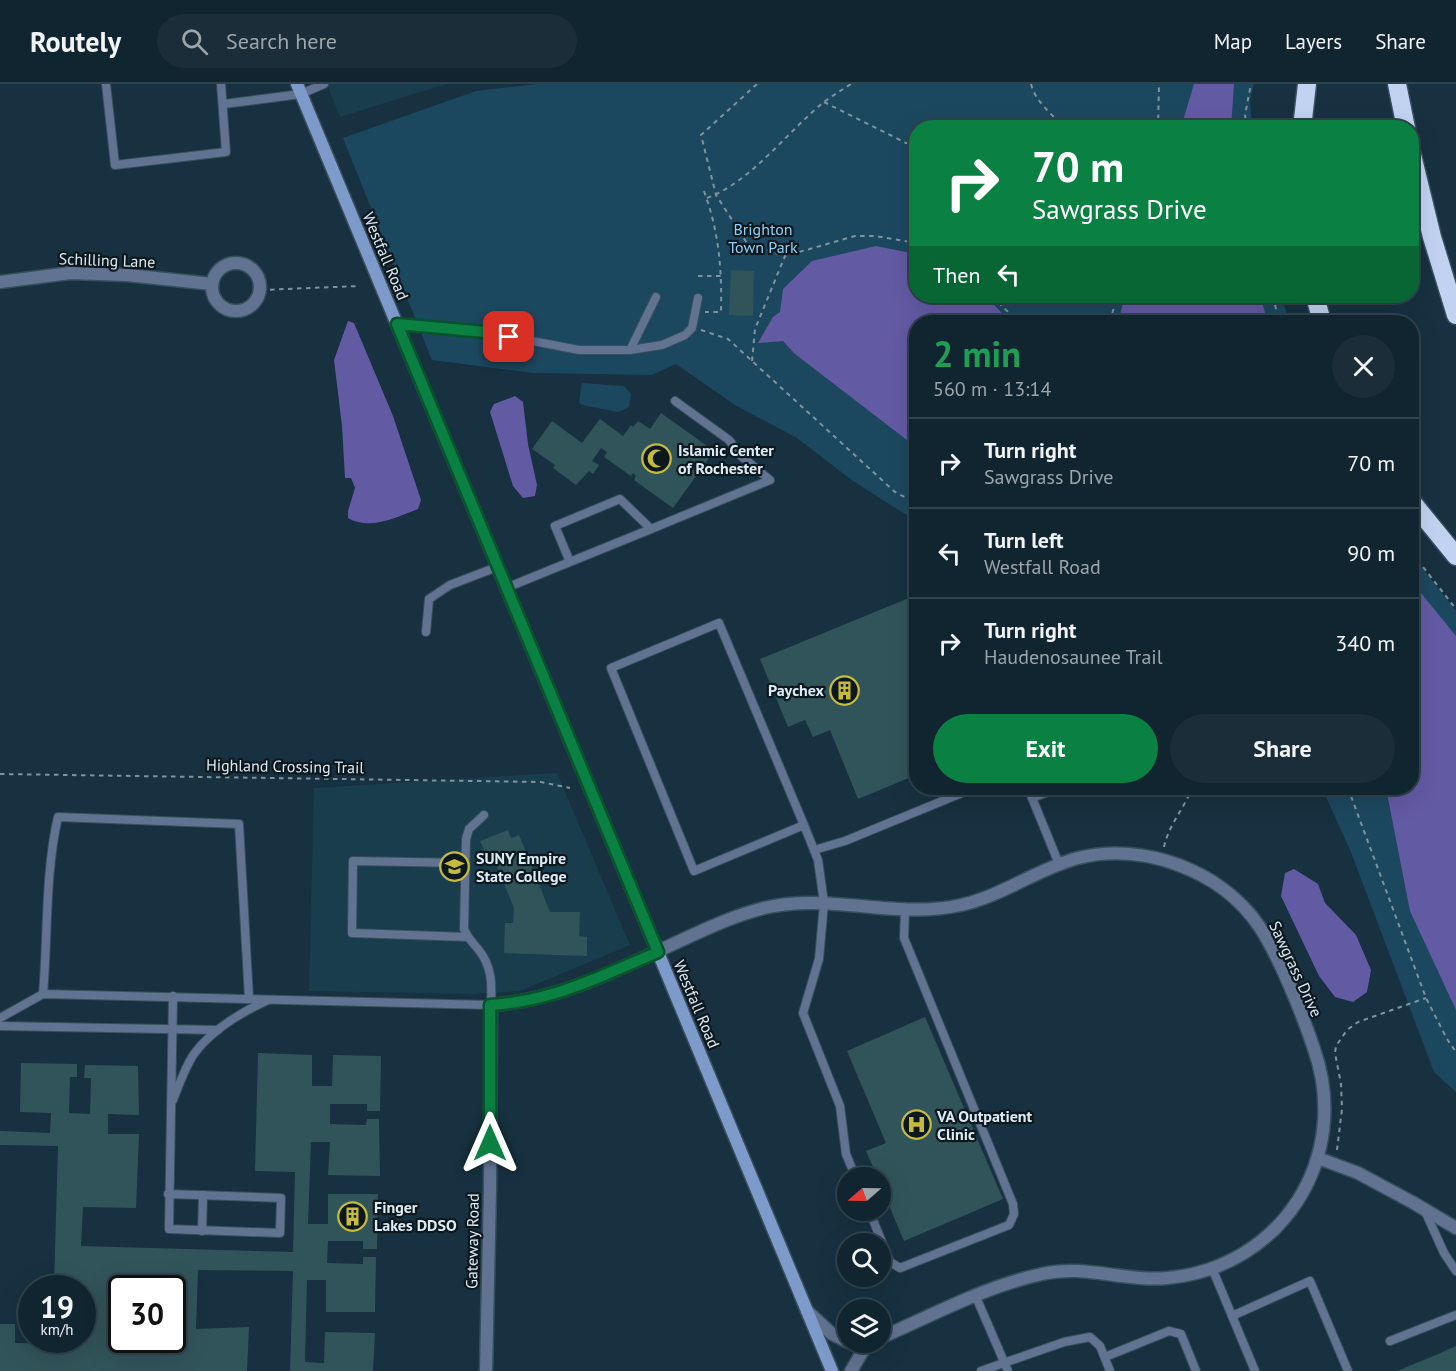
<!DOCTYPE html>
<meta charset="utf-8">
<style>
body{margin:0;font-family:"PT Sans",sans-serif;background:#1a2d38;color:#f1f3f6;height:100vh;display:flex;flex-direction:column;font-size:22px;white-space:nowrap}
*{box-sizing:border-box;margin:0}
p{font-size:20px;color:#9ca5ab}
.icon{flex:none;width:33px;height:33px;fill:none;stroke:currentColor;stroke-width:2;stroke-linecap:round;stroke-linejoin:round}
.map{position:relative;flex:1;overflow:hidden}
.panel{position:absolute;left:909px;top:231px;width:510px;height:480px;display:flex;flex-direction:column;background:#112530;border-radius:24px;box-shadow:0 6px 24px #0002,0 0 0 2px #30424c}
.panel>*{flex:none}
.top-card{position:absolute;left:909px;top:36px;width:510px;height:183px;border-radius:24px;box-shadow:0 6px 24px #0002,0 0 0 2px #30424c;background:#0b8043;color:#fff;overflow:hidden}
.needle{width:39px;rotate:250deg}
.buttons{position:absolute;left:837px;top:1083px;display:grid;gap:12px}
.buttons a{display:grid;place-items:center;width:54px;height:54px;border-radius:50%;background:#112530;box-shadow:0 6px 24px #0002,0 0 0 2px #30424c;font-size:30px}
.speed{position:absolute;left:18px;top:1191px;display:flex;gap:12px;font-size:30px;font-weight:700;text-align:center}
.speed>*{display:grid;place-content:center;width:78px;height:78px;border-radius:50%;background:#112530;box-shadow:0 6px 24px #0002,0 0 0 2px #30424c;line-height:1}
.speed small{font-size:15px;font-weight:400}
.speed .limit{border:3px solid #111;border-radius:9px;background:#fff;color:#111}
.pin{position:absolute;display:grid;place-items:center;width:51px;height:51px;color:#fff;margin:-26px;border-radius:12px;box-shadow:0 3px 9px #0006}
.me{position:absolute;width:66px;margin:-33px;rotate:0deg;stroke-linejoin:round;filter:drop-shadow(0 0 4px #0008)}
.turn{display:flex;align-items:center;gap:21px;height:126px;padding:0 24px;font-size:27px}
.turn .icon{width:78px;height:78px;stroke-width:2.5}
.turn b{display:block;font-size:42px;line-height:51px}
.then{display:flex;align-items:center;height:57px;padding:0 24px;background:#0003;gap:12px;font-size:22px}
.round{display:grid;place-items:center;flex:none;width:63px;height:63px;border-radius:32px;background:#1a2d38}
.summary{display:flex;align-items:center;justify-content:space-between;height:102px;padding:0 24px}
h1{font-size:36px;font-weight:800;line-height:45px;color:#1e9e55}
.cta{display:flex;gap:12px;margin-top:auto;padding:12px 24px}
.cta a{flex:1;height:69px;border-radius:36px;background:#0b8043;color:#fff;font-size:24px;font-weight:800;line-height:69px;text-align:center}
.cta a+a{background:#1a2d38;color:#f1f3f6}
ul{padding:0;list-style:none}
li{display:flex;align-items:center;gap:18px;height:90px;padding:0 24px;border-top:2px solid #30424c}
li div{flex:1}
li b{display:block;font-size:22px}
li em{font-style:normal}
header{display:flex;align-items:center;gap:36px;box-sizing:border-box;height:84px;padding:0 30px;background:#112530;border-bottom:2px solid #30424c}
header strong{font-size:28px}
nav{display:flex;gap:33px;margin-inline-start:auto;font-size:21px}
.search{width:420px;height:54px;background:#1a2d38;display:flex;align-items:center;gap:15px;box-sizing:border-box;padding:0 21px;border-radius:33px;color:#9ca5ab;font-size:22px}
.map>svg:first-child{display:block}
.built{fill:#1a3d4e}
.green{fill:#1c485f}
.water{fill:#635aa4}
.building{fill:#31545a;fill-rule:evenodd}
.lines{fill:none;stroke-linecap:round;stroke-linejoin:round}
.lane-casing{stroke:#374f5d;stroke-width:10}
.street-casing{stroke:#374f5d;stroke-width:15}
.secondary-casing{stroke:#374f5d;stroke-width:15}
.highway-casing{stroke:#374f5d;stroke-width:21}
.path{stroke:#7f939f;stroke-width:2;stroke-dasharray:4.5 4.5;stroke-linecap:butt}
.lane{stroke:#617391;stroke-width:8}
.street{stroke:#617391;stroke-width:12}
.secondary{stroke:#7e9aca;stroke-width:12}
.highway{stroke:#c1d3f1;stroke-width:18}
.route-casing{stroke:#07532c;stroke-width:15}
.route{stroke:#0b8043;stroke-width:10}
.labels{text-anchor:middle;stroke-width:4.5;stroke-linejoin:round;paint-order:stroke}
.park-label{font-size:16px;fill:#8fd2f9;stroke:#0d181e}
.street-label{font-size:16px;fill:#dcebf5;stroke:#0d181e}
.poi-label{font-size:16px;font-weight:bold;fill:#dcebf5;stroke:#0d181e;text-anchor:start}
</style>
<header>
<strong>Routely</strong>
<div class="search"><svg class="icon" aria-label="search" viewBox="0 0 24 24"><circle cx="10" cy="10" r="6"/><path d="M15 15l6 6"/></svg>Search here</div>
<nav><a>Map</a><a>Layers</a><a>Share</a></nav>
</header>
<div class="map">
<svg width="1456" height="1287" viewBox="0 0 1456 1287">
<rect width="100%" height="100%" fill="#173140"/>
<g class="built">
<polygon points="327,0 446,0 340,33"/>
<polygon points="557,689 630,861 520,907 472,910 309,907 314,704"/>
</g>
<g class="green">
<polygon points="537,0 1254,0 1250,16 1252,43 916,44 916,212 1281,212 1290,238 916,238 916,437 853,397 797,354 735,321 676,280 651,291 533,289 432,276 343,54 476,7"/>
<polygon points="582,299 624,302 631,310 629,323 618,328 582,321 579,318"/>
<polygon points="1412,471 1456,527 1456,1008 1434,988 1351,768 1322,704 1412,704"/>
</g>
<g class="water">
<polygon points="1194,0 1234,0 1231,43 1181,43"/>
<polygon points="876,162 916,170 916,212 986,212 1010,238 916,238 916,363 795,270 783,257 758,259 773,233 780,228 783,205 812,177"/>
<polygon points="1125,212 1260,212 1268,238 1118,238"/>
<path d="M348,237L354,239L393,332L421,416L418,425C397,433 370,447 348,434V427L355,404L351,394H345L342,342L334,276Z"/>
<polygon points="515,312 523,318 528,360 537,401 535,412 523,414 513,402 490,328 494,320"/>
<polygon points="1412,498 1456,552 1456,926 1410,827 1386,704 1412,704"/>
<polygon points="1294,785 1318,800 1325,819 1356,851 1371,886 1367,908 1353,918 1335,913 1319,892 1281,812 1285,789"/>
</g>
<g class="building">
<polygon points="731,186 754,187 753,232 729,231"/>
<polygon points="661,329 714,367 673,424 634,396 636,392 633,389 631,392 604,373 607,368 601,364 592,377 599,381 593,390 589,387 576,401 553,384 555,381 532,365 552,337 582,359 600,335 623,352 631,341 633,343 638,337 650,345"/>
<polygon points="914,512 916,518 916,691 858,715 830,646 813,653 805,636 788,643 760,575"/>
<polygon points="508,746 511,754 519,751 550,828 580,828 579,852 587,853 587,872 504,869 505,839 513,839 514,824 496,780 491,782 480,757"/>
<polygon points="925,933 1003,1115 904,1157 880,1100 880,1094 878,1094 866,1067 886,1059 847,967"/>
<path d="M258,969L312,971V1002H332L333,971L381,972L380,1027H367V1020H330V1040L366,1041L367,1035H379L380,1092L328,1091L330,1058H311L308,1140H328V1110H378L377,1165H363V1157H328L327,1179L363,1180V1173H376L375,1228H326V1196H307L305,1278L324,1279L325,1248L375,1249L373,1287H290L293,1187L198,1186L196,1245L249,1243L247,1287H0V1240H15V1259L73,1260L74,1256H82V1204H54L58,1062L0,1061V1047L50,1049L51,1029L20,1028L21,979L77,980V993H70L69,1029L90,1030L91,994H84L85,981L138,982L139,1031L108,1030V1050H139L136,1124L83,1123L81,1162L293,1168L295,1088L255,1087ZM122,1204H172V1256H122Z"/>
<polygon points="1456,1262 1456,1287 1397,1287 1436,1271"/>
</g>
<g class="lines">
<defs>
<g id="lane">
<polyline points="106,0 115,81 226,68 221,0"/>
<polyline points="224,20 301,10 324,0"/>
<polyline points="397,240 486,248 579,266 630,266 662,261 685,251 692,244 698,214"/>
<polyline points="630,266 656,213"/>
<polyline points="651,445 770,396 741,372 729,356 675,317"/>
<polyline points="506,504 651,445 620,415 555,442 570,478"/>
<polyline points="426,548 429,515 450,501 497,483"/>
<polyline points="1028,704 1059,780"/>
<polyline points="1032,714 1058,704"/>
<polyline points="804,741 694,787 611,584 719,539 804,741 818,776 824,819 819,875 803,929 840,1022 846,1070 856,1094"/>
<polyline points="814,766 845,757 974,704"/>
<polyline points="465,779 353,777 352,849 467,853"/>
<path d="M43,910C48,852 45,789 58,733L239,740L249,914"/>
<path d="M0,934L43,910L491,921C492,899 492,882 478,865C472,858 467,853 464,845L466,755L469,745L484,731"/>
<polyline points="0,942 218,946"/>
<path d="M173,1016C179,1001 185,983 194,970C212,945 242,928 268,916"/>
<polyline points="168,1110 281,1114 280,1149 169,1145 173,912"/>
<polyline points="869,1126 890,1178 900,1184 1009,1141 1014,1130 1013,1120 904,854 905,826"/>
<polyline points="1425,1127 1444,1169 1456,1187"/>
<polyline points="202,1147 203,1111"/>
<polyline points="1212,1184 1255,1287"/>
<polyline points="976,1213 1008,1287"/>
<polyline points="1232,1232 1310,1197 1348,1287"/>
<polyline points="1390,1257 1456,1231"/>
<polyline points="1105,1273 1169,1247 1181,1250 1196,1287"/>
<polyline points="981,1287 1064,1258 1090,1253 1100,1262 1110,1287"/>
</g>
<g id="street">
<circle cx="236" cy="203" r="24"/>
<polyline points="0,198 70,189 127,191 212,200"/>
<polyline points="1318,1074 1358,1089 1412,1118 1456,1144"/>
<polyline points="807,1227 832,1250 848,1258"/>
<path d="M486,1287L490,1105L491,921C561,916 621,884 684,855C710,843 736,831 764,824C829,808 895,836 961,821C1002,812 1037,785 1078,774C1143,758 1221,786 1259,842C1280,874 1302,929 1314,965C1352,1073 1282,1184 1167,1194C1125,1198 1085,1180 1042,1190C986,1202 933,1231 880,1254"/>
<polyline points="851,1287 867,1260"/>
</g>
<polyline id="secondary" points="297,0 832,1287"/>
<g id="highway">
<polyline points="1397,0 1406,44"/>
<polyline points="1302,44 1307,0"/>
<polyline points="1412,71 1432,153 1456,231"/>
<polyline points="1315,212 1322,238"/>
<polyline points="1412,418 1456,472"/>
</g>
</defs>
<use href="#lane" class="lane-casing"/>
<use href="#street" class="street-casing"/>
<use href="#secondary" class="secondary-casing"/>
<use href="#highway" class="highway-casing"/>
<g class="path">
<polyline points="757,0 701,51 716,111 747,159 784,172"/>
<path d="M1031,0C1036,19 1052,30 1065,44"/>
<polyline points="824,18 906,59 916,59"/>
<polyline points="1158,44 1159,0"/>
<polyline points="1247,44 1245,31 1251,0"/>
<path d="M704,107C719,148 722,185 721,228H705"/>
<path d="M707,114C751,98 788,47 824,18C833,11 842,6 851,0"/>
<polyline points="698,192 722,192"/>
<polyline points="261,206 359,202"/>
<polyline points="992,212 1018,238"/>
<polyline points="1273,212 1279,238"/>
<polyline points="1110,238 1117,212"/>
<polyline points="701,246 728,255 895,408 916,419"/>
<polyline points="752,277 755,245 785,172 855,152 875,152 916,159"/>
<polyline points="1412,469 1456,525"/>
<polyline points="0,690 541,698 570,704"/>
<polyline points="1348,704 1426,914 1447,955 1456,968"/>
<path d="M1164,763C1169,740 1184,725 1192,704"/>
<polyline points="1337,1066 1342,1025 1341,1000 1335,969 1336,962 1347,946 1358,938 1426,914"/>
</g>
<use href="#lane" class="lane"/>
<use href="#street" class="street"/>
<use href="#secondary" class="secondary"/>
<use href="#highway" class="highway"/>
</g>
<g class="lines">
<defs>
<path id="route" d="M490,1059V921C554,917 601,892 658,868L397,240L486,248L509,253"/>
</defs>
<use href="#route" class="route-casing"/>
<use href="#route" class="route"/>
</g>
<defs>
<symbol id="mosque-ring" viewBox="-11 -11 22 22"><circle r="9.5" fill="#0d181e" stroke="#c7bb3c" stroke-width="1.5"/><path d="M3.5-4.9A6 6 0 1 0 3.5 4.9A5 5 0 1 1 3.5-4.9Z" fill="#c7bb3c"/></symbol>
<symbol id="building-ring" viewBox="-11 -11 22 22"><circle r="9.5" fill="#0d181e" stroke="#c7bb3c" stroke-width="1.5"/><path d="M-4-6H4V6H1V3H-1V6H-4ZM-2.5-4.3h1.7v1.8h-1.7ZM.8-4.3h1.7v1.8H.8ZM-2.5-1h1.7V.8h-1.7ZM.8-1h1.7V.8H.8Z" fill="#c7bb3c"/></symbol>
<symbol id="university-ring" viewBox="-11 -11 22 22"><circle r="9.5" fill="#0d181e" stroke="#c7bb3c" stroke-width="1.5"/><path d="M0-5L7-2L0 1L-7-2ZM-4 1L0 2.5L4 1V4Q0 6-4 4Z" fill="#c7bb3c"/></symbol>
<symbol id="hospital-ring" viewBox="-11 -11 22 22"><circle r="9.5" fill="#0d181e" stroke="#c7bb3c" stroke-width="1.5"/><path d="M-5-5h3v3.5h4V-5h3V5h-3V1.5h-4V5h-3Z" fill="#c7bb3c"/></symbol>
</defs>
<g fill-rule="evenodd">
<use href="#mosque-ring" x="640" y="358" width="33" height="33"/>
<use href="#building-ring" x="828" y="590" width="33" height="33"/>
<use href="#university-ring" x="438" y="766" width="33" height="33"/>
<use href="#hospital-ring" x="900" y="1024" width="33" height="33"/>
<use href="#building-ring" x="336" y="1116" width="33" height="33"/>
</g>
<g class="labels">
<g class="park-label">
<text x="763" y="151">Brighton<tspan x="763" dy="18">Town Park</tspan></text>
</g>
<g class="street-label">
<text transform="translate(386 172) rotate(67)" y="6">Westfall Road</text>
<text transform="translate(107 176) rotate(2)" y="6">Schilling Lane</text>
<text transform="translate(285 682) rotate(1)" y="6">Highland Crossing Trail</text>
<text transform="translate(1296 885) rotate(65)" y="6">Sawgrass Drive</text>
<text transform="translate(697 920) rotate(67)" y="6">Westfall Road</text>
<text transform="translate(472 1157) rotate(-89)" y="6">Gateway Road</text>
</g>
<g class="poi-label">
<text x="678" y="372">Islamic Center<tspan x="678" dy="18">of Rochester</tspan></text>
<text x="824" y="612" text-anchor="end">Paychex</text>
<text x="476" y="780">SUNY Empire<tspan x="476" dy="18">State College</tspan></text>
<text x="937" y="1038">VA Outpatient<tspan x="937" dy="18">Clinic</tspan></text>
<text x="374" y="1129">Finger<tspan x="374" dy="18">Lakes DDSO</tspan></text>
</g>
</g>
</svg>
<div class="buttons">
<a><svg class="needle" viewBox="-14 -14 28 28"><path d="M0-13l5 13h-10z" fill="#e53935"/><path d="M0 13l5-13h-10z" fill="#9ca5ab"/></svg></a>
<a><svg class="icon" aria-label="search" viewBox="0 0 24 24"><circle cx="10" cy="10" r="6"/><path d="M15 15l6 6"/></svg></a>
<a><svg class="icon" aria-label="layers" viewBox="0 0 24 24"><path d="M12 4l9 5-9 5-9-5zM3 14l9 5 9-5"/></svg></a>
</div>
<div class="speed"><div>19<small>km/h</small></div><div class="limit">30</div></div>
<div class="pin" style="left:509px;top:253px;background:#d93025"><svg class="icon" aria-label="arrive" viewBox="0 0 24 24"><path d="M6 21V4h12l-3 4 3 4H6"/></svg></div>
<svg class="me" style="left:490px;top:1059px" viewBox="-20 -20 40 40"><path d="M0-17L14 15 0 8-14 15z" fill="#0b8043" stroke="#fff" stroke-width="4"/></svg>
<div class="top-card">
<div class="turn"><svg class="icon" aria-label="right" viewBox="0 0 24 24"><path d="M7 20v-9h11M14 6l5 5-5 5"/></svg><div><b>70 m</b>Sawgrass Drive</div></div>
<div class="then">Then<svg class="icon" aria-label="left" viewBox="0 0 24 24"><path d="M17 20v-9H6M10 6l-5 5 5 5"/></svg></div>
</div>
<section class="panel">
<div class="summary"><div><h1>2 min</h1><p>560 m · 13:14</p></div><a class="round"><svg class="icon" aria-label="close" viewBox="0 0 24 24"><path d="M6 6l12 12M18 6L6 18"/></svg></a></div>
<ul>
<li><svg class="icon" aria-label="right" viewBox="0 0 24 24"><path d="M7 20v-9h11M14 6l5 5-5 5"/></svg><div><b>Turn right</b><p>Sawgrass Drive</p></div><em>70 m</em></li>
<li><svg class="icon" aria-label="left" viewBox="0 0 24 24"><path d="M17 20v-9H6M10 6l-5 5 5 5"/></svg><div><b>Turn left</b><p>Westfall Road</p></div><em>90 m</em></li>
<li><svg class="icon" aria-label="right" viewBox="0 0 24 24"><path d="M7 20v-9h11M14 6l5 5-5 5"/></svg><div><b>Turn right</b><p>Haudenosaunee Trail</p></div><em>340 m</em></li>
</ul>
<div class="cta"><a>Exit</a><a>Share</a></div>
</section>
</div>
